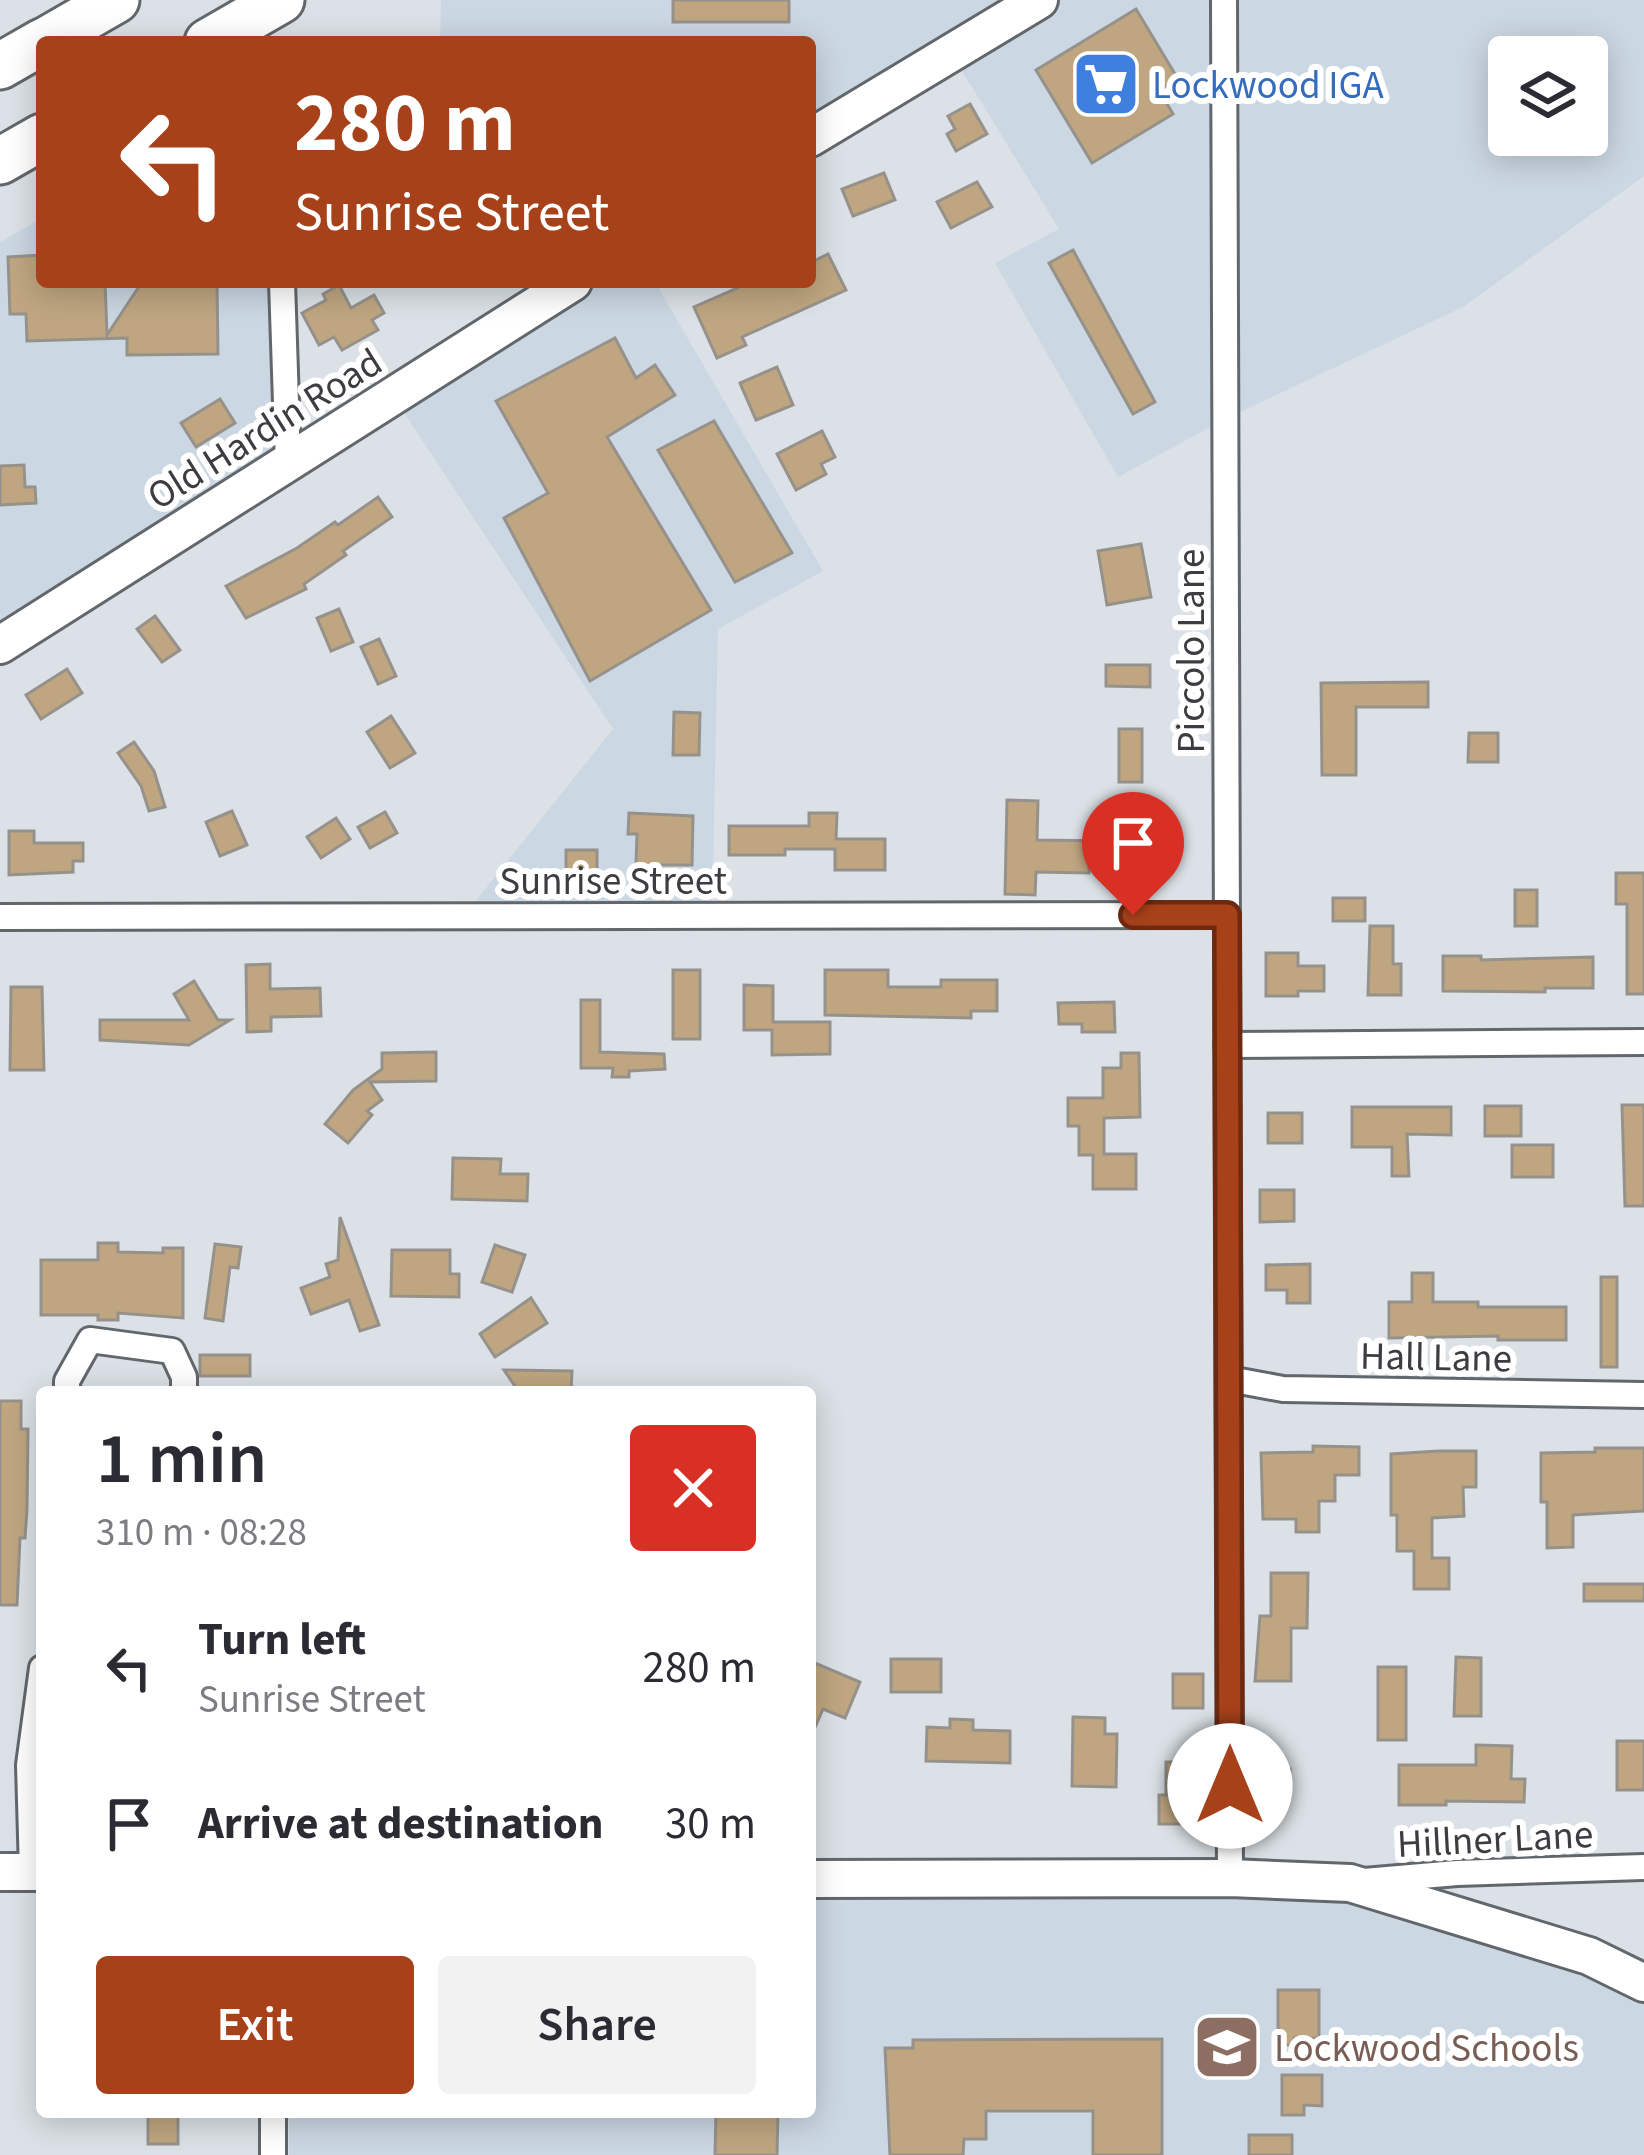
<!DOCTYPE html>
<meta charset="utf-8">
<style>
body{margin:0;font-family:"Source Sans 3",sans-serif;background:#f2f2f3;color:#2b2b33;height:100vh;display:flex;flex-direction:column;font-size:45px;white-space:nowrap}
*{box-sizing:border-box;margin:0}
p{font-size:39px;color:#7c7c81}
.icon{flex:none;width:66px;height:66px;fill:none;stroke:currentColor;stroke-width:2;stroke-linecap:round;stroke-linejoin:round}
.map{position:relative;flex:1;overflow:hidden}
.drawer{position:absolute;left:36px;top:1386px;width:780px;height:732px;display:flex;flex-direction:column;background:#fff;border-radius:12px;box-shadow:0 6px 30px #0003}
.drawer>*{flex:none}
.hud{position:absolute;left:36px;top:36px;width:780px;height:252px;border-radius:12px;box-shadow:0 6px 30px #0003;background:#a7411a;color:#fff;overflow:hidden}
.fabs{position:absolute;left:1488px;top:36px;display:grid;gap:24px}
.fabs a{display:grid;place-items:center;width:120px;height:120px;border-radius:12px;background:#fff;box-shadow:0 6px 30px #0003;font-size:60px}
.pin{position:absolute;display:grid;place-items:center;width:102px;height:102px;color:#fff;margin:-123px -51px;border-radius:50% 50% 50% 0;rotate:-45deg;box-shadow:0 0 12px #0007}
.pin .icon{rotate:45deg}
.me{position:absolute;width:132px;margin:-66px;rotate:0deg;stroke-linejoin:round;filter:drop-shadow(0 0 9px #0008)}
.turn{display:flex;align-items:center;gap:42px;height:252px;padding:0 60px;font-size:54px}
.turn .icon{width:156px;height:156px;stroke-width:2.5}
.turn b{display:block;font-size:84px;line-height:102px}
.round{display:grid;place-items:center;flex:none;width:126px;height:126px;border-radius:12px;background:#f2f2f3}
.headline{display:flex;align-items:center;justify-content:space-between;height:204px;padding:0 60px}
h1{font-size:72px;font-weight:600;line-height:90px}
.cta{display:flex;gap:24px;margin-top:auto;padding:24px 60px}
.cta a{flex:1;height:138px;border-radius:12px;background:#a7411a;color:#fff;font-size:48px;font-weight:600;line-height:138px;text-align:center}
.cta a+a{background:#f2f2f3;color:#2b2b33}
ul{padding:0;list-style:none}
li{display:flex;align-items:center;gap:36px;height:156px;padding:0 60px}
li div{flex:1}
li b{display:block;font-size:45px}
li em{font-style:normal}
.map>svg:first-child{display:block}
.built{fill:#cbd7e2;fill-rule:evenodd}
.building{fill:#bfa680;stroke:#96928b;stroke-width:3}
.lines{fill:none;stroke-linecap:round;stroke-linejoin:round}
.street-casing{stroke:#62676c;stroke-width:30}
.secondary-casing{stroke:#62676c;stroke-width:42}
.highway-casing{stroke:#62676c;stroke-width:51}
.street{stroke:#fff;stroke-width:24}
.secondary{stroke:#fff;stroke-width:36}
.highway{stroke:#fff;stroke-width:45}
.route-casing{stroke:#6d2a11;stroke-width:30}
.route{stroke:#a7411a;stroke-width:21}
.labels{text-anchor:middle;stroke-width:12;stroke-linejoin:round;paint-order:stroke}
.shop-label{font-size:39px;fill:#366cbe;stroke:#fff;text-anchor:start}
.street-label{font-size:39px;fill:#3b3d40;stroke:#fff}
.education-label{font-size:39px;fill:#785e54;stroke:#fff;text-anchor:start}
</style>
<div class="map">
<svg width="1644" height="2155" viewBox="0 0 1644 2155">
<rect width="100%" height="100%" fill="#dbe1e6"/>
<g class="built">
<path d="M441,0H1644V176L1463,307L1225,419L1118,477L995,263L1059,229L951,53L810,138V42H440ZM1509,57H1587V135H1509Z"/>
<polygon points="42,218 42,282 286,282 288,463 0,644 0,242"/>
<polygon points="574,282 655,282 823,571 718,629 712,916 463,917 613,729 393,396"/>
<polygon points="810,1877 1350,1883 1644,1983 1644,2155 289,2155 289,2112 810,2112"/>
</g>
<g class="building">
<rect x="673" y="0" width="116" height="22"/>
<polygon points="1136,9 1178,79 1159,90 1173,114 1092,163 1036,70"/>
<polygon points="970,104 987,134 956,151 947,134 955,129 948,116"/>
<polygon points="884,173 895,200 853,216 842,189"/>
<polygon points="977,182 992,207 951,228 937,202"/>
<polygon points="1073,250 1155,402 1133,414 1049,263"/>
<polygon points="828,254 846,290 742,337 746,345 717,358 694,307 751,282 810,282 810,263"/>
<polygon points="42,255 42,282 105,282 107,335 142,282 217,282 218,354 127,355 127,338 27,341 26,314 10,314 8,257"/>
<polygon points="339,285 351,308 374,295 384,313 372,320 378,330 342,350 334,337 319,345 302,313 326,300 323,294"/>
<polygon points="615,338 636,378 655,365 675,395 607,437 711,610 590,681 504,518 548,493 496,401"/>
<polygon points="777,367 793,405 756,420 740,383"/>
<polygon points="220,399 235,423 196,447 181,423"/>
<polygon points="714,421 792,553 735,582 658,450"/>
<polygon points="822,431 835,457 821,464 826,474 796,490 777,454"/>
<polygon points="24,465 25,487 35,487 36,503 0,505 0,466"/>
<polygon points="378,497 392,517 343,551 346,555 304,584 306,589 246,618 226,586 297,548 335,522 338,525"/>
<polygon points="1141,544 1151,597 1107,605 1098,551"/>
<polygon points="339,609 353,642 331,651 317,618"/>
<polygon points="155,616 180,650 162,662 137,629"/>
<polygon points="379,639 396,676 378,684 361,647"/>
<polygon points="1106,665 1150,665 1150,687 1106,686"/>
<polygon points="67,669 82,693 41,719 26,695"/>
<polygon points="1428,682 1428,707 1356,707 1356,775 1322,775 1321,683"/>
<polygon points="674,712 700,713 699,755 673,755"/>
<polygon points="391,716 415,753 390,768 367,732"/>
<rect x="1119" y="729" width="23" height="53"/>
<polygon points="1469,733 1498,733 1498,762 1468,762"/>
<polygon points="134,742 154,771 165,807 149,811 141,786 118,753"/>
<polygon points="1007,800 1038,801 1037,840 1110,841 1109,868 1089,868 1089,873 1036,872 1035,895 1005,894"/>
<polygon points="232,811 247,845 220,856 206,822"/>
<polygon points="385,812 397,833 370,848 358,827"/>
<polygon points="629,813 693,816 692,865 636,865 637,834 628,834"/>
<polygon points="809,813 837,813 836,839 885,839 885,870 835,870 835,849 785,849 785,855 729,855 729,826 809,826"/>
<polygon points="336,818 350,839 321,858 307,837"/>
<polygon points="9,831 34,831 34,843 83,843 83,861 73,861 73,872 9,875"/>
<rect x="566" y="850" width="31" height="42"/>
<polygon points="1616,873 1644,873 1644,994 1627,994 1627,904 1616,904"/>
<rect x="1515" y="890" width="22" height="36"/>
<rect x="1333" y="898" width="32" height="23"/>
<polygon points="1370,926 1393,926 1393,964 1401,964 1401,995 1368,995"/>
<polygon points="1266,953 1298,953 1298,966 1324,966 1324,991 1298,991 1298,996 1266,996"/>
<polygon points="1443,956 1481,956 1481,960 1593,957 1593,988 1545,988 1545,992 1443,991"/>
<polygon points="270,964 270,989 320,988 321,1016 271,1017 271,1031 247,1032 246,965"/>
<rect x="673" y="970" width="27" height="69"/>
<polygon points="825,970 888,970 888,987 941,987 941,980 997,980 997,1011 971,1011 971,1018 825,1015"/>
<polygon points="194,981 218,1020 230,1020 189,1045 100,1040 100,1020 189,1020 174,994"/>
<polygon points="744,985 773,986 773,1022 830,1022 830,1054 772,1055 772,1030 744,1030"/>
<polygon points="11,987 42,987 44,1070 10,1070"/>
<polygon points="581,1000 600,1000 600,1052 664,1054 665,1069 629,1071 629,1077 612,1077 613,1068 581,1068"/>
<polygon points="1114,1002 1115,1032 1082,1032 1082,1024 1059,1024 1058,1003"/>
<polygon points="436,1052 436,1081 370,1082 382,1100 367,1111 372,1115 348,1143 325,1124 353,1090 382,1069 382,1053"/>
<polygon points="1121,1053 1139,1053 1140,1117 1104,1118 1104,1154 1136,1154 1136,1189 1093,1189 1093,1155 1079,1155 1079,1126 1068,1126 1068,1098 1103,1098 1103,1068 1121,1068"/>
<polygon points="1622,1105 1644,1105 1644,1206 1625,1206"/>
<rect x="1485" y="1106" width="36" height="30"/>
<polygon points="1352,1107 1451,1107 1451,1135 1407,1134 1409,1176 1392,1176 1392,1147 1352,1147"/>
<rect x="1268" y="1113" width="34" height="30"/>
<rect x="1512" y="1145" width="41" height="32"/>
<polygon points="453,1158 501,1159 500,1174 528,1174 527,1201 452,1199"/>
<polygon points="1260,1190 1294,1190 1294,1221 1260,1222"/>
<polygon points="340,1217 379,1325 360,1331 349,1300 311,1314 301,1288 330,1277 326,1264 338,1260"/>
<polygon points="98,1243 118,1243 118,1252 163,1253 163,1248 183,1248 183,1318 118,1313 118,1320 98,1320 98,1315 41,1315 41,1260 98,1260"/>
<polygon points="215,1244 241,1247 238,1268 230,1267 223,1321 205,1318"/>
<polygon points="495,1245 525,1255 512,1292 482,1282"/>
<polygon points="392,1250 450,1250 450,1274 459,1274 459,1297 391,1296"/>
<polygon points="1310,1264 1310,1303 1287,1303 1287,1290 1266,1290 1266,1265"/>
<polygon points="1412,1273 1433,1273 1433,1302 1478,1302 1478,1307 1566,1307 1566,1340 1498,1340 1498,1336 1389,1338 1389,1302 1412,1302"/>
<rect x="1601" y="1277" width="16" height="90"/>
<polygon points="531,1298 547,1323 495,1357 480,1334"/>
<rect x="200" y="1355" width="50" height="21"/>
<polygon points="504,1370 572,1371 571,1392 519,1392"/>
<polygon points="0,1401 21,1401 21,1429 28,1429 27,1510 25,1538 20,1538 17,1605 0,1605"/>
<polygon points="1313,1446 1359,1447 1359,1475 1335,1475 1335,1501 1319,1501 1319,1532 1296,1532 1296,1519 1263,1519 1261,1453 1313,1452"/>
<polygon points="1595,1448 1644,1448 1644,1511 1573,1515 1573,1547 1547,1548 1547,1502 1541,1502 1541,1453 1595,1452"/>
<polygon points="1439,1451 1476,1451 1476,1487 1463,1487 1464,1516 1432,1518 1432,1558 1449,1558 1449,1589 1414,1589 1414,1551 1397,1551 1397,1515 1391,1515 1391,1454"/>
<polygon points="1271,1573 1308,1573 1307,1628 1291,1628 1291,1681 1255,1681 1260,1616 1271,1616"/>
<rect x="1584" y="1584" width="60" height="17"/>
<polygon points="1456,1657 1481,1658 1481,1716 1454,1716"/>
<rect x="891" y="1659" width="50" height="33"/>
<polygon points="810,1661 860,1682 845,1718 823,1709 810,1739"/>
<rect x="1378" y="1667" width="28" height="73"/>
<rect x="1173" y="1674" width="30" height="34"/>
<polygon points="1073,1717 1105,1718 1105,1734 1117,1734 1116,1787 1072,1786"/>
<polygon points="950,1719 973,1720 973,1730 1010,1731 1010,1763 926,1761 927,1727 950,1728"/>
<rect x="1617" y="1741" width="27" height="49"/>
<polygon points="1476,1745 1512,1746 1511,1779 1525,1779 1524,1802 1446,1801 1446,1805 1399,1805 1399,1765 1476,1765"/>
<polygon points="1256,1750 1272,1750 1272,1769 1290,1769 1290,1798 1278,1798 1278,1804 1256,1804"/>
<polygon points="1166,1762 1195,1762 1195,1824 1159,1824 1159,1795 1166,1795"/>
<polygon points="1278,1990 1319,1990 1319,2038 1294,2038 1294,2045 1278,2045"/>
<polygon points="1162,2039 1162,2155 1093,2155 1093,2111 986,2111 986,2139 964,2139 963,2155 890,2155 885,2048 913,2048 913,2040"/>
<polygon points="1282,2075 1322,2075 1322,2106 1304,2105 1304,2115 1282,2115"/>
<polygon points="716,2112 778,2112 777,2155 715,2155"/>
<rect x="148" y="2116" width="30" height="28"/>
<rect x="1249" y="2135" width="43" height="20"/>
</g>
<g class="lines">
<defs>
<g id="street">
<polyline points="1224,0 1230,1878"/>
<polyline points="282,282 288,463"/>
<polyline points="0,917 1227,915"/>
<polyline points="1227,1045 1644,1042"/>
<polyline points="1229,1379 1283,1389 1644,1395"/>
<polyline points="67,1392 67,1381 90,1340 172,1351 184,1377 184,1392"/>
<polyline points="32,1872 29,1765 42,1668"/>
<polyline points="1364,1881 1457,1873 1644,1867"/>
<polyline points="273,2112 273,2155"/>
</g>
<g id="secondary">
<polyline points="810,138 1039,0"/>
<polyline points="0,645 573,282"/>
<polyline points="0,1872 42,1872"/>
<polyline points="810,1879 1230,1878 1350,1883 1589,1956 1644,1983"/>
</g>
<g id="highway">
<polyline points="43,42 116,0"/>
<polyline points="208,42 281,0"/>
<polyline points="0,66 42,42"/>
<polyline points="0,161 42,137"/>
</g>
</defs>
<use href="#street" class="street-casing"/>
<use href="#secondary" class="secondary-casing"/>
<use href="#highway" class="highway-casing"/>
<use href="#street" class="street"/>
<use href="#secondary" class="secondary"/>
<use href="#highway" class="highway"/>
</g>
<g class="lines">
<defs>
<polyline id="route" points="1133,915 1227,915 1230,1786"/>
</defs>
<use href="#route" class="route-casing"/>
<use href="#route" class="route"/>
</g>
<defs>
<symbol id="supermarket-square" viewBox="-11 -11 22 22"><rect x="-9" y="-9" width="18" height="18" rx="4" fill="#3f7fe0" stroke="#fff"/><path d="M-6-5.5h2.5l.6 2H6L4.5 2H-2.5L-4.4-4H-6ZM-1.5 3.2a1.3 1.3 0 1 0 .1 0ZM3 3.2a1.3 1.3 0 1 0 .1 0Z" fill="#fff"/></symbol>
<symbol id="school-square" viewBox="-11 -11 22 22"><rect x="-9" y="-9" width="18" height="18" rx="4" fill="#8d6e63" stroke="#fff"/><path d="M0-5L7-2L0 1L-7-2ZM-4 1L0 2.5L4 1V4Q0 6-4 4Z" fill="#fff"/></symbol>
</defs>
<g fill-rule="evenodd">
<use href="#supermarket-square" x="1068" y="46" width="76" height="76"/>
<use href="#school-square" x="1189" y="2009" width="76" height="76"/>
</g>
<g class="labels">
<g class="shop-label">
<text x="1152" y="98">Lockwood IGA</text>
</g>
<g class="street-label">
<text transform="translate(264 428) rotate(-32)" y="14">Old Hardin Road</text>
<text transform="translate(1190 651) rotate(-90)" y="14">Piccolo Lane</text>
<text x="613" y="894">Sunrise Street</text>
<text transform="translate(1436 1356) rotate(1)" y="14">Hall Lane</text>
<text transform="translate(1495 1838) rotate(-3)" y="14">Hillner Lane</text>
</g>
<g class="education-label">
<text x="1274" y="2061">Lockwood Schools</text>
</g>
</g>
</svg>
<div class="fabs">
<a><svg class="icon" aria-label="layers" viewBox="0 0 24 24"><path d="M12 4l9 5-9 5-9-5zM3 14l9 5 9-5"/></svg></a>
</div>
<div class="pin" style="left:1133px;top:915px;background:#d93025"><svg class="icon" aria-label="arrive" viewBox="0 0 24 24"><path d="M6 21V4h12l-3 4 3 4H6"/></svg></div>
<svg class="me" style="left:1230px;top:1786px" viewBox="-20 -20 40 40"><circle r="19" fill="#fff"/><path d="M0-13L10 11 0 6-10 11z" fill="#a7411a"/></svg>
<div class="hud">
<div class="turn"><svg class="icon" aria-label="left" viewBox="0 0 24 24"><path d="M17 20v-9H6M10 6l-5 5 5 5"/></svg><div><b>280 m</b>Sunrise Street</div></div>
</div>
<section class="drawer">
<div class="headline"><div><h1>1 min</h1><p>310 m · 08:28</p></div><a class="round" style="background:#d93025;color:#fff"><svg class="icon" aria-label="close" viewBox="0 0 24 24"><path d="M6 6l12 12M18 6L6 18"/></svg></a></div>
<ul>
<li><svg class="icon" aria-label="left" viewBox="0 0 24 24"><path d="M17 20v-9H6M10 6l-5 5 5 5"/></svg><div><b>Turn left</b><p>Sunrise Street</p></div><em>280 m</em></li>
<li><svg class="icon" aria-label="arrive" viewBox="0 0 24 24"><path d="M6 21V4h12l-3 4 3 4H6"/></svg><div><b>Arrive at destination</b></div><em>30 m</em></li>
</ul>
<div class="cta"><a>Exit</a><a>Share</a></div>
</section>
</div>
